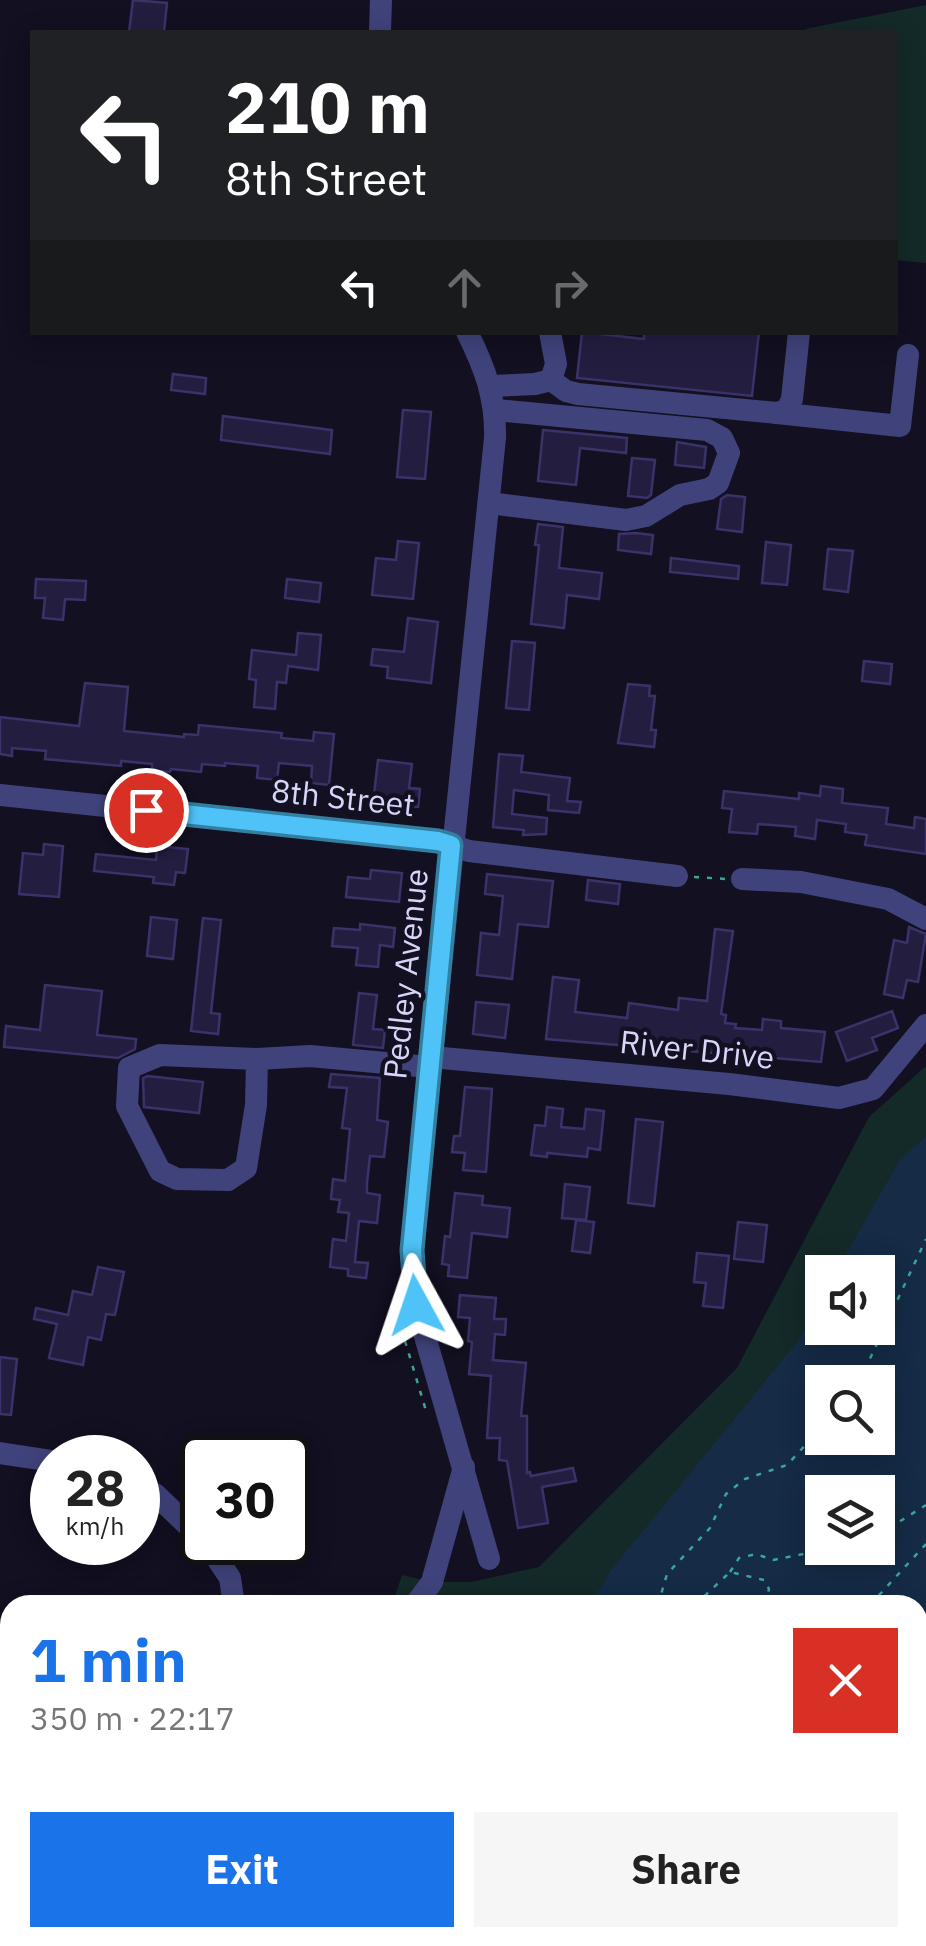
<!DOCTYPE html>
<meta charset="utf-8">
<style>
body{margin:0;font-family:"IBM Plex Sans",sans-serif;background:#f6f6f6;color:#222;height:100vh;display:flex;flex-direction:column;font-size:38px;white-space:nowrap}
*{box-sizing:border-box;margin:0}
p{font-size:32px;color:#767676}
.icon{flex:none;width:55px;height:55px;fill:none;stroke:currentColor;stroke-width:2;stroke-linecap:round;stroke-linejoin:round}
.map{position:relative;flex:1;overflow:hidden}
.details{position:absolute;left:0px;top:1595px;width:928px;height:352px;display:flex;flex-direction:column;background:#fff;border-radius:30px 30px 0 0;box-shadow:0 5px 25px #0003}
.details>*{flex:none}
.hud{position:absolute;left:30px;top:30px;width:868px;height:305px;border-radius:0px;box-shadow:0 5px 25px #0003;background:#202124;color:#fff;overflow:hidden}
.tools{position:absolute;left:805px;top:1255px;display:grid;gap:20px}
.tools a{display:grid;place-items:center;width:90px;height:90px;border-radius:0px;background:#fff;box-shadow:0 5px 25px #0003;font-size:50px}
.speed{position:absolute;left:30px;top:1435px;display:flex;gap:20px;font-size:50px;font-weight:700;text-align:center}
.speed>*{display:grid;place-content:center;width:130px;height:130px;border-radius:50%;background:#fff;box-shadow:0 5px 25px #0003;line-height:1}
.speed small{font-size:25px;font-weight:400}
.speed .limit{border:5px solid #111;border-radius:15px;background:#fff;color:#111}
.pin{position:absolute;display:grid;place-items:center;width:85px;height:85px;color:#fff;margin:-42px;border:5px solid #fff;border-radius:50%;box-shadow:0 2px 10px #0007}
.me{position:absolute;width:110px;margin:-55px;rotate:355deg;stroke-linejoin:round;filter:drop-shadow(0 0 8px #0008)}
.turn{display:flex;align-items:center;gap:35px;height:210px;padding:0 30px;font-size:45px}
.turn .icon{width:130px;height:130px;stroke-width:2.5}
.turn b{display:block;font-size:70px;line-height:85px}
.lanes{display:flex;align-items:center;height:95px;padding:0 30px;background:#0003;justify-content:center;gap:50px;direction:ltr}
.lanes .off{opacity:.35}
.round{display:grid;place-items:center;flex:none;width:105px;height:105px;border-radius:0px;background:#f6f6f6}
.overview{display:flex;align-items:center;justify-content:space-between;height:170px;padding:0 30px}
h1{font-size:60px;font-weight:700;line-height:75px;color:#1a73e8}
.cta{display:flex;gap:20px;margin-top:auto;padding:20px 30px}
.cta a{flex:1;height:115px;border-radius:0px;background:#1a73e8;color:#fff;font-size:40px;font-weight:700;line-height:115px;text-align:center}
.cta a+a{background:#f6f6f6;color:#222}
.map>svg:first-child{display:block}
.green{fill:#142a28;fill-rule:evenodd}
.water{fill:#152b46;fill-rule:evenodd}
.building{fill:#231e40;stroke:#3a3369;stroke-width:2.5}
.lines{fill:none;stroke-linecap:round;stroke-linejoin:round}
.path{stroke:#3ca799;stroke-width:2.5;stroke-dasharray:5 8;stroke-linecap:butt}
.minor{stroke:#40437b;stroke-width:22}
.route-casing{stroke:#337fa1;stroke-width:25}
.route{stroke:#4fc3f7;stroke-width:18}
.labels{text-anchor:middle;stroke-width:9;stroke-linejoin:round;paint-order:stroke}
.street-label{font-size:32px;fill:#d7d5fa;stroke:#121021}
</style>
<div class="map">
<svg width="926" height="1946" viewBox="0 0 926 1946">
<rect width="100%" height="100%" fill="#121021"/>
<g class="green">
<polygon points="926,5 926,263 895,260 895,32 807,32 805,29"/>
<path d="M926,1066V1782L918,1605H392L402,1575L432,1582H471L539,1567L737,1368L869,1117ZM822,1272H878V1328H822ZM822,1382H878V1438H822ZM822,1492H878V1548H822Z"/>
</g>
<path class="water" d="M926,1136V1946H0V1912L10,1902V1938H918V1605H590L611,1570L798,1341L822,1297V1328H878V1272H836L899,1161ZM822,1382H878V1438H822ZM822,1492H878V1548H822Z"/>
<g class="building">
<polygon points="133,0 167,3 164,32 129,32"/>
<polygon points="582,332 644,339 644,332 759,332 752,396 577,378"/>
<polygon points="173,374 206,378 205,394 171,390"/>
<polygon points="403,410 431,412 425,479 397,477"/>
<polygon points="223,416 332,430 330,454 221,440"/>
<polygon points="543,430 627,438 626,453 580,448 576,485 538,481"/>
<polygon points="677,442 706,447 704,468 675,465"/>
<polygon points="632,458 655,460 651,495 647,498 628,496"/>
<polygon points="727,495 745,497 742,532 717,529 721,499"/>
<polygon points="538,524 563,527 559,568 602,573 599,599 567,595 564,628 531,624 539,545 535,545"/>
<polygon points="636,533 653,535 651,554 618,550 619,534"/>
<polygon points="398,541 419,543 413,599 372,595 376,558 396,560"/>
<polygon points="766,542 791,545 787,585 762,583"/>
<polygon points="828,549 853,551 848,592 824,589"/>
<polygon points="671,558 739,566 738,579 670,572"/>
<polygon points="36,579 86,581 85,600 65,599 63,620 43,618 45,598 35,598"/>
<polygon points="287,579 321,583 319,602 285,598"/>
<polygon points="408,618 438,622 431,683 387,678 388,667 371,665 373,649 404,652"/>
<polygon points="298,633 321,635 318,670 288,666 286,683 277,682 275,709 254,707 256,680 249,679 252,650 296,655"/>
<polygon points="512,641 535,643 529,710 506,708"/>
<polygon points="864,661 892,664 890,684 862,681"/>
<polygon points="85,683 128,687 124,731 184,737 184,734 198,735 199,725 282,733 281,738 313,741 314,732 334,734 329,785 311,783 312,766 279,763 277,780 257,778 258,766 225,763 225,766 202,764 201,772 171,769 170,772 152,770 152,764 121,761 121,766 45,759 46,751 12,748 12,756 0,754 0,717 79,726"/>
<polygon points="628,684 650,686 649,696 655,696 651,730 656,730 654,747 618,743"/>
<polygon points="499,754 523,756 521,772 570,778 567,801 581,802 579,813 548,810 549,795 514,790 512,814 547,818 546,834 523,835 524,830 493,827"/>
<polygon points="378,760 412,764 409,788 420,789 418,807 373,803"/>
<polygon points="821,786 843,789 842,803 888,808 886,824 914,828 915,817 926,819 926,854 865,845 867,835 845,832 846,824 817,820 815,839 795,836 796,827 758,824 757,834 729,832 732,809 722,808 724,791 799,799 799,793 820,796"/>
<polygon points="44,844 63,846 59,897 19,894 23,853 43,855"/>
<polygon points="157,846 188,849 185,873 176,872 174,885 153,883 154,877 94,871 96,854 156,860"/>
<polygon points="371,870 402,873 399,902 346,897 348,877 370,879"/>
<polygon points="487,874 553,881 548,927 518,924 512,979 477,975 481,933 499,935 503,896 485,894"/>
<polygon points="588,880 620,884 618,904 586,900"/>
<polygon points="151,917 177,920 173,959 147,956"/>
<polygon points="203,918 221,920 211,1013 220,1014 218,1034 191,1031"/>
<polygon points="360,924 395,928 393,947 380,945 378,967 356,965 358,948 332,946 334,928 360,930"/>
<polygon points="909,927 926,934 918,982 907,980 903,998 884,994 894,940 907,943"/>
<polygon points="715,929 733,931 721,1014 726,1015 725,1023 736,1024 735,1028 762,1030 763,1019 781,1021 781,1028 825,1032 821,1062 546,1039 553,977 579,980 575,1012 627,1018 629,1003 678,1010 679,998 707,1001"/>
<polygon points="45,985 102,991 97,1035 136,1039 135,1049 118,1058 4,1047 6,1026 40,1030"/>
<polygon points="359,993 377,995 373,1029 385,1030 383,1048 353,1045"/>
<polygon points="476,1002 509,1005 505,1038 473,1034"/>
<polygon points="892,1011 898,1028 872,1038 877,1050 847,1061 836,1032"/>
<polygon points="331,1074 380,1078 377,1120 388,1122 384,1157 370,1156 367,1183 367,1193 380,1195 377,1223 359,1221 355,1262 368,1263 366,1278 348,1276 348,1269 330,1267 333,1239 346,1241 349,1213 338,1212 340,1200 331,1199 333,1179 345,1181 350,1129 342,1128 347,1088 329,1087"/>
<polygon points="148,1076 203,1082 199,1113 144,1107 143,1078"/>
<polygon points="465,1087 492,1089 486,1172 463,1170 465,1153 452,1152 454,1136 460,1136"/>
<polygon points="547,1107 563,1109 561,1127 584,1129 586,1109 604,1111 600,1150 588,1148 587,1157 547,1153 547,1157 531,1155 535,1125 545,1126"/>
<polygon points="636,1119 663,1122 654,1206 628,1203"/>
<polygon points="565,1184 590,1187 586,1220 562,1218"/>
<polygon points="455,1193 483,1196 482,1205 510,1208 507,1237 472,1233 467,1278 448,1276 449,1265 442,1264 445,1236 450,1237"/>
<polygon points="576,1220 594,1222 590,1253 572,1251"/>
<polygon points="738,1222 767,1225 763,1262 734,1259"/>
<polygon points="697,1253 729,1256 723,1308 703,1306 706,1283 694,1282"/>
<polygon points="98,1267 124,1272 115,1315 106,1314 101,1340 88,1337 83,1365 49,1358 57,1324 34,1319 36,1308 68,1315 73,1291 92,1295"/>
<polygon points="460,1295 496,1298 494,1319 506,1319 505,1335 495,1334 493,1360 526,1363 521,1416 527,1416 527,1473 530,1472 531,1476 573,1468 576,1481 542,1487 548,1523 518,1528 507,1461 499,1460 500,1438 487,1438 491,1376 469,1374 472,1342 468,1341 470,1318 458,1317"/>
<polygon points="0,1357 17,1359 11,1415 0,1414"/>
</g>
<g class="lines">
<g class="path">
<polyline points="694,877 726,879"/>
<polyline points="405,1341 427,1414"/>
<polyline points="859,1382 926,1239"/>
<polyline points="878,1535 926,1505"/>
<polyline points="730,1572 739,1558 756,1554 773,1560 833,1548"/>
<polyline points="658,1605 667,1574 710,1528 726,1494 745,1479 787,1465 822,1427"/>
<polyline points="695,1605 730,1572 764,1580 769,1589 764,1605"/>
<polyline points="870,1605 926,1544"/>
<polyline points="739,1938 740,1946"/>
</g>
<g class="minor">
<polyline points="380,32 381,0"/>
<path d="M467,332C485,368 496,398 495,438L412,1250L416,1305L489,1559"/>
<polyline points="551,380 566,391 578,394 777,413 787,410 792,399 799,332"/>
<polyline points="491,386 535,384 551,380 556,364 550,332"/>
<polyline points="777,413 900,426 908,355"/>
<polyline points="489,503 626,520 646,516 680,495 709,489 718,483 729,453 722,438 707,430 496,410"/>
<polyline points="0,795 438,841 469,851 677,876"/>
<polyline points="742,879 801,882 888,899 926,919"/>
<polyline points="431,1057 729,1084 839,1098 873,1089 926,1025"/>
<polyline points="257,1059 256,1105 246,1168 228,1180 177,1179 160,1171 127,1106 129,1068 160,1055 257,1059 310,1056 429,1067"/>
<polyline points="0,1453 52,1461"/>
<polyline points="138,1487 155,1494 202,1539"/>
<polyline points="206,1542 230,1578 234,1605"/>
<polyline points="415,1605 432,1582 464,1467"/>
<polyline points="0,1766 10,1760"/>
</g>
</g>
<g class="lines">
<defs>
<polyline id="route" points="146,810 438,841 451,845 412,1250 416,1305"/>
</defs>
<use href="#route" class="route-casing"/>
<use href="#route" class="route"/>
</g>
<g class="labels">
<g class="street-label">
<text transform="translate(343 798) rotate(6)" y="11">8th Street</text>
<text transform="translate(406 974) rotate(-84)" y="11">Pedley Avenue</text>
<text transform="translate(697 1050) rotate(6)" y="11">River Drive</text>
</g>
</g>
</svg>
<div class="tools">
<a><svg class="icon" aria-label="sound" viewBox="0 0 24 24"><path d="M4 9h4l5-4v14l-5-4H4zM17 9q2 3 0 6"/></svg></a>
<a><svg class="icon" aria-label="search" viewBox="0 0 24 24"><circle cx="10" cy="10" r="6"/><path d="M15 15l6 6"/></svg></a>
<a><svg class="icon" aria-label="layers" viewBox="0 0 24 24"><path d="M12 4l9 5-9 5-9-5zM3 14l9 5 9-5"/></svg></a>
</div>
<div class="speed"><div>28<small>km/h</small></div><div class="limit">30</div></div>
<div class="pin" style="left:146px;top:810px;background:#d93025"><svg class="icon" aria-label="arrive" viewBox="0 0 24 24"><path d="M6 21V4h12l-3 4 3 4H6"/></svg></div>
<svg class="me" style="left:416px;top:1305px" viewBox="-20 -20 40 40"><path d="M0-17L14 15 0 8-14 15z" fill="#4fc3f7" stroke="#fff" stroke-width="4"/></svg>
<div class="hud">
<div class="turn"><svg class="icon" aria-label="left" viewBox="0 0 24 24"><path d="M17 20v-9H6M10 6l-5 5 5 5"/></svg><div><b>210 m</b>8th Street</div></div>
<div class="lanes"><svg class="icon" aria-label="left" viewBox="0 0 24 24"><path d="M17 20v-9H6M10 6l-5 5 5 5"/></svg><svg class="icon off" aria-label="ahead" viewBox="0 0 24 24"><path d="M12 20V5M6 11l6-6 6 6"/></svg><svg class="icon off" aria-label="right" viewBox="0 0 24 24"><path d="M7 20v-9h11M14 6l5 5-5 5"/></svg></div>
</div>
<section class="details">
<div class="overview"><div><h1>1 min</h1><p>350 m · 22:17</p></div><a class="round" style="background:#d93025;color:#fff"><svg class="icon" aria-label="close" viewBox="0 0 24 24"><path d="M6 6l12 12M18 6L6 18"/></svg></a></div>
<div class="cta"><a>Exit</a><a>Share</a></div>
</section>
</div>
